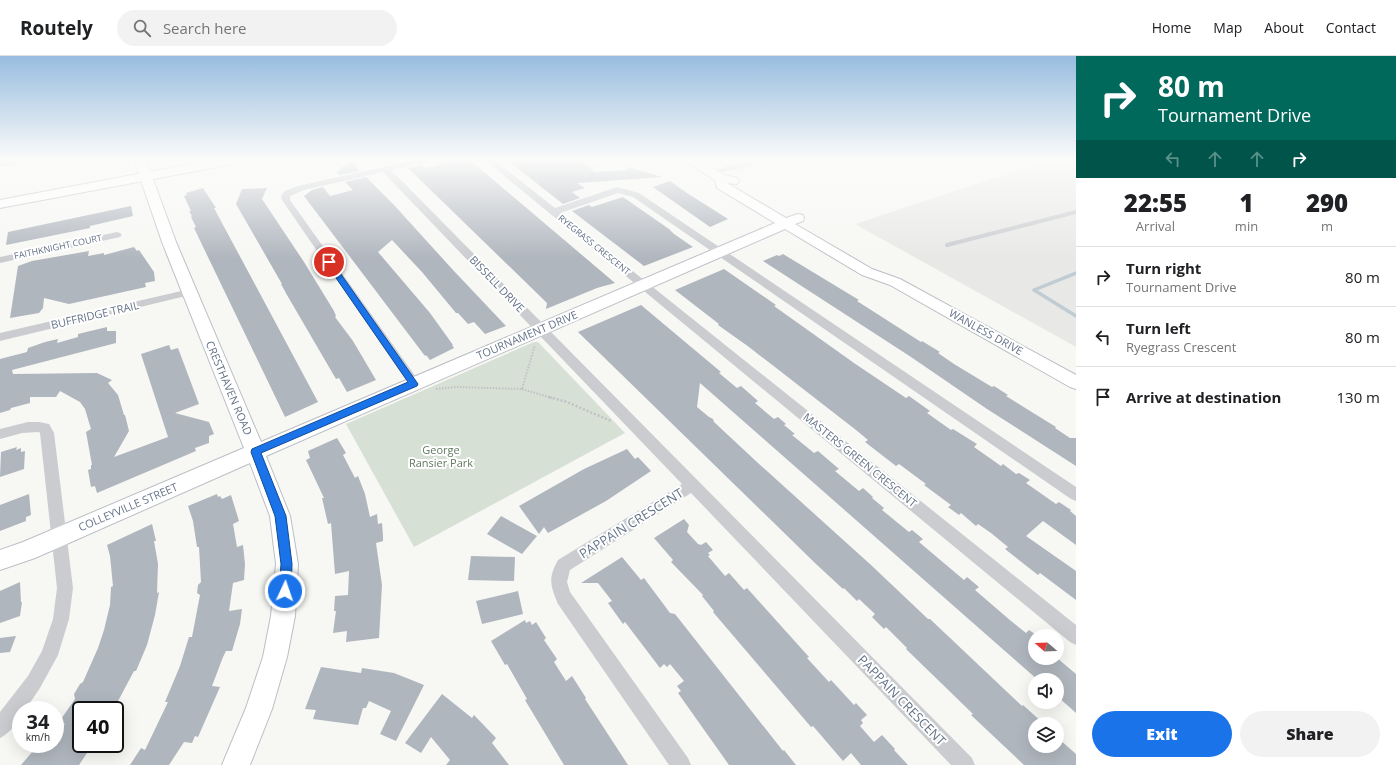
<!DOCTYPE html>
<style>
body{margin:0;font-family:"Open Sans",sans-serif;background:#f2f2f2;color:#202124;height:100vh;display:flex;flex-direction:column;font-size:15px;white-space:nowrap}
*{box-sizing:border-box;margin:0}
p{font-size:13px;color:#757577}
.icon{flex:none;width:22px;height:22px;fill:none;stroke:currentColor;stroke-width:2;stroke-linecap:round;stroke-linejoin:round}
.map{position:relative;flex:1;overflow:hidden}
.sheet{display:flex;flex-direction:column;background:#fff;width:320px}
.sheet>*{flex:none}
.guide{background:#00695c;color:#fff;overflow:hidden}
.needle{width:26px;rotate:289deg}
.tools{position:absolute;left:1028px;top:573px;display:grid;gap:8px}
.tools a{display:grid;place-items:center;width:36px;height:36px;border-radius:50%;background:#fff;box-shadow:0 4px 16px #0002;font-size:20px}
.speed{position:absolute;left:12px;top:645px;display:flex;gap:8px;font-size:20px;font-weight:700;text-align:center}
.speed>*{display:grid;place-content:center;width:52px;height:52px;border-radius:50%;background:#fff;box-shadow:0 4px 16px #0002;line-height:1}
.speed small{font-size:10px;font-weight:400}
.speed .limit{border:2px solid #111;border-radius:6px;background:#fff;color:#111}
.pin{position:absolute;display:grid;place-items:center;width:34px;height:34px;color:#fff;margin:-17px;border:2px solid #fff;border-radius:50%;box-shadow:0 1px 4px #0007}
.me{position:absolute;width:44px;margin:-22px;rotate:3deg;stroke-linejoin:round;filter:drop-shadow(0 0 3px #0008)}
.turn{display:flex;align-items:center;gap:14px;height:84px;padding:0 16px;font-size:18px}
.turn .icon{width:52px;height:52px;stroke-width:2.5}
.turn b{display:block;font-size:28px;line-height:34px}
.lanes{display:flex;align-items:center;height:38px;padding:0 16px;background:#0003;justify-content:center;gap:20px;direction:ltr}
.lanes .off{opacity:.35}
.eta{display:flex;justify-content:space-evenly;align-items:center;height:68px;text-align:center}
.eta b{font-size:24px;font-weight:800;line-height:28px}
.cta{display:flex;gap:8px;margin-top:auto;padding:8px 16px}
.cta a{flex:1;height:46px;border-radius:24px;background:#1a73e8;color:#fff;font-size:16px;font-weight:800;line-height:46px;text-align:center}
.cta a+a{background:#f2f2f2;color:#202124}
ul{padding:0;list-style:none}
li{display:flex;align-items:center;gap:12px;height:60px;padding:0 16px;border-top:1px solid #e0e0e0}
li div{flex:1}
li b{display:block;font-size:15px}
li em{font-style:normal}
header{display:flex;align-items:center;gap:24px;box-sizing:border-box;height:56px;padding:0 20px;background:#fff;border-bottom:1px solid #e0e0e0}
header strong{font-size:19px}
nav{display:flex;gap:22px;margin-inline-start:auto;font-size:14px}
.search{width:280px;height:36px;background:#f2f2f2;display:flex;align-items:center;gap:10px;box-sizing:border-box;padding:0 14px;border-radius:22px;color:#757577;font-size:15px}
main{display:flex;flex:1;min-height:0}
.map>svg:first-child{display:block}
.built{fill:#e8e8e7}
.green{fill:#d7e0d5}
.lines{fill:none;stroke-linecap:round;stroke-linejoin:round}
.stream{stroke:#c1cbd2;stroke-width:3.5}
.building{fill:#b0b6be}
.secondary-casing{stroke:#bbbfc5;stroke-width:2}
.primary-casing{stroke:#babdc2;stroke-width:2}
.path-far1{stroke:#c0c2c5;stroke-width:2;stroke-dasharray:1.5 1.5;stroke-linecap:butt}
.path{stroke:#c0c2c5;stroke-width:2.5;stroke-dasharray:2 2;stroke-linecap:butt}
.lane{stroke:#caccd0;stroke-width:4}
.street{fill:#caccd0;fill-rule:evenodd}
.secondary{fill:#fff;fill-rule:evenodd}
.primary{fill:#fff;fill-rule:evenodd}
.route{fill:#1a73e8;stroke:#114b97}
.labels{text-anchor:middle;stroke-width:4;stroke-linejoin:round;paint-order:stroke}
.far-street-label{font-size:9px;fill:#647388;stroke:#fff}
.street-label{font-size:11px;fill:#647388;stroke:#fff}
.park-label{font-size:11px;fill:#61795f;stroke:#fff}
.near-street-label{font-size:13px;fill:#647388;stroke:#fff}
</style>
<header>
<strong>Routely</strong>
<div class="search"><svg class="icon" aria-label="search" viewBox="0 0 24 24"><circle cx="10" cy="10" r="6"/><path d="M15 15l6 6"/></svg>Search here</div>
<nav><a>Home</a><a>Map</a><a>About</a><a>Contact</a></nav>
</header>
<main>
<div class="map">
<svg width="1076" height="709" viewBox="0 0 1076 709">
<rect width="100%" height="100%" fill="#f7f7f4"/>
<g class="built">
<polygon points="537,104 620,104 563,123"/>
<polygon points="714,104 778,104 737,116"/>
<polygon points="1049,104 1076,104 1076,291 855,168"/>
</g>
<polygon class="green" points="534,286 538,286 625,377 414,491 346,368"/>
<g class="lines">
<polyline class="stream" points="1076,217 1034,234 1076,260"/>
</g>
<g class="building">
<polygon points="456,104 470,104 615,227 597,232 546,253 547,247 408,112 423,109 423,112 432,111"/>
<polygon points="507,104 578,104 595,116 626,114 628,111 662,121 577,127 585,132 572,136 580,142 563,148"/>
<polygon points="351,105 360,115 339,119 336,116"/>
<polygon points="366,121 394,149 453,214 506,270 485,278 474,266 468,268 458,257 456,257 422,216 392,184 378,196 430,257 453,289 452,289 454,292 430,304 426,299 425,300 304,140 312,134 323,131 330,140 353,134 345,126"/>
<polygon points="670,125 687,137 728,163 710,171 653,131"/>
<polygon points="203,132 216,152 214,152 318,346 285,361 194,172 196,171 191,161 192,160 189,155 191,155 184,140 187,139 186,137"/>
<polygon points="267,132 262,143 304,206 334,255 336,260 335,261 353,285 376,324 347,336 339,322 336,323 287,239 281,228 282,228 236,148 242,133"/>
<polygon points="623,141 669,173 674,178 693,191 644,210 572,155 589,149 592,151"/>
<polygon points="131,150 133,160 90,170 90,172 6,189 8,176"/>
<polygon points="134,191 137,195 139,194 154,216 155,225 145,227 146,231 69,248 44,242 43,252 39,257 10,262 18,210 32,205 89,195 88,200 104,197 104,199"/>
<polygon points="783,198 859,244 857,245 921,286 922,285 940,296 938,297 954,308 992,331 994,330 1008,339 1006,340 1056,371 1055,372 1070,382 1076,382 1076,410 987,353 911,301 763,205 777,199 779,200"/>
<polygon points="724,213 776,249 774,250 854,307 906,342 909,340 930,355 927,357 951,374 953,373 977,388 974,391 1001,410 1003,408 1016,418 1019,417 1030,424 1026,427 1056,448 1059,446 1071,454 1070,455 1076,460 1076,489 1043,465 1026,480 1076,515 1076,544 1040,517 1038,519 1005,493 1008,491 991,477 978,468 976,470 961,457 959,459 948,451 951,449 924,429 926,428 899,408 896,410 865,386 868,384 856,374 749,291 718,269 719,268 675,234"/>
<polygon points="641,249 721,316 719,317 737,332 741,330 758,345 755,347 774,363 778,361 786,368 784,369 795,378 792,379 814,397 818,395 839,413 835,415 859,435 863,432 873,441 872,442 884,452 882,454 909,476 912,474 923,483 919,486 964,524 967,521 979,531 975,534 1011,565 1026,577 1029,574 1035,578 1035,602 1057,602 1076,618 1076,657 1057,640 1057,624 1038,624 700,327 697,351 709,361 713,363 714,366 758,407 871,509 928,563 930,563 1022,650 1023,649 1044,668 1035,668 1035,690 1057,690 1057,685 1059,683 1076,698 1076,709 1024,709 971,659 973,658 906,593 907,592 886,571 884,573 872,561 875,558 859,543 857,545 844,532 843,533 816,508 578,276"/>
<polygon points="107,271 107,275 116,275 116,287 12,314 13,318 97,317 112,324 108,327 118,339 124,359 125,359 129,375 114,401 168,381 141,298 169,289 171,294 178,292 199,348 175,357 209,366 214,378 209,380 209,387 195,392 196,395 97,437 95,430 91,431 88,414 91,413 91,409 92,409 86,376 91,373 85,353 80,346 60,335 56,341 30,341 30,347 11,352 10,354 0,357 0,303 27,296 28,292 45,286 58,283 57,287 78,281 78,278"/>
<polygon points="337,382 346,397 343,399 355,422 358,420 365,438 370,461 377,458 378,468 382,467 383,480 383,485 376,487 382,529 379,582 346,586 347,575 333,577 336,555 334,555 335,540 348,539 349,515 335,518 331,467 328,468 322,442 324,442 306,404 310,402 308,395"/>
<polygon points="17,391 16,394 21,392 21,396 25,395 24,413 0,421 1,396"/>
<polygon points="627,393 635,403 638,401 651,415 606,445 548,477 544,471 539,478 519,450 584,413"/>
<polygon points="29,438 31,459 26,461 26,465 0,475 0,449"/>
<polygon points="217,438 218,441 220,440 222,443 231,439 239,465 233,468 237,491 243,489 245,508 244,524 233,527 229,555 242,553 240,568 232,595 226,595 223,601 212,630 220,631 198,681 195,680 192,687 184,686 169,709 130,709 141,692 145,694 168,646 165,646 180,610 189,581 192,581 200,539 197,537 198,529 201,526 199,491 197,491 193,465 188,450"/>
<polygon points="501,460 537,480 522,498 487,478"/>
<polygon points="684,463 689,469 687,476 698,488 701,489 706,486 713,494 708,497 710,499 708,500 725,520 729,517 744,534 747,532 809,601 807,602 829,626 831,624 854,649 856,647 867,659 861,664 863,667 860,670 874,686 882,679 895,693 894,694 908,709 861,709 851,697 843,705 813,670 811,671 713,556 714,555 702,540 703,539 671,506 673,504 654,482"/>
<polygon points="152,468 156,485 154,485 158,508 157,537 159,536 155,559 147,589 136,615 134,615 117,647 95,645 88,654 81,654 81,690 89,694 79,709 21,709 39,688 55,688 55,680 65,668 59,666 75,643 74,638 80,628 83,626 98,592 104,574 110,549 111,531 113,530 110,500 107,489"/>
<polygon points="471,500 515,501 514,525 468,524"/>
<polygon points="622,501 641,524 644,522 670,557 675,558 783,695 784,694 796,709 729,709 678,637 681,635 677,630 684,625 670,608 667,611 664,608 660,612 625,566 623,568 608,547 612,545 598,527 581,527"/>
<polygon points="20,526 21,546 22,546 20,560 0,567 0,535"/>
<polygon points="518,535 523,558 482,568 476,545"/>
<polygon points="525,564 526,567 530,565 532,569 536,566 546,582 544,584 557,603 554,606 566,625 572,620 586,642 585,643 628,709 564,709 525,644 527,643 507,608 505,609 491,585"/>
<polygon points="16,580 10,596 0,597 0,582"/>
<polygon points="321,611 361,617 362,612 394,617 424,629 396,685 380,678 391,655 369,645 366,652 363,652 358,669 313,663 316,654 305,653"/>
<polygon points="442,638 472,662 474,659 496,682 492,687 509,709 446,709 450,704 431,681 421,697 405,687"/>
</g>
<g class="lines">
<defs>
<polygon id="secondary" points="134,104 146,104 176,186 261,386 775,167 717,132 715,124 683,104 698,104 725,119 737,122 739,125 737,128 727,127 786,162 798,158 803,159 804,162 803,165 795,168 872,213 900,223 1076,319 1076,333 1070,331 890,229 862,219 785,173 266,400 290,460 298,508 295,560 287,601 272,653 250,709 222,709 246,652 263,601 271,560 276,508 270,460 250,407 35,502 0,514 0,494 23,486 244,392 162,186"/>
<polygon id="primary" points="212,104 239,104 237,107 233,108 0,152 0,144"/>
</defs>
<use href="#secondary" class="secondary-casing"/>
<use href="#primary" class="primary-casing"/>
<g class="path-far1">
<polyline points="436,333 456,331 522,333 535,289"/>
<polyline points="522,333 552,342"/>
</g>
<polyline class="path" points="549,341 567,346 611,365"/>
<g class="lane">
<polyline points="712,117 760,104"/>
<polyline points="947,189 1076,156"/>
</g>
<g class="street">
<polygon points="11,104 18,104 19,106 18,108 0,111 0,107"/>
<path d="M415,104H431L430,106L391,114L972,702L975,709H951L691,437L570,514L567,526L570,536L688,702L691,709H669L558,548C550,529 548,522 558,504L682,428L383,116L304,134L290,140V144L418,324L420,327L418,330L414,332L410,330L282,144L281,140L285,135L298,130Z"/>
<polygon points="485,104 494,104 555,152 617,131 639,137 1076,431 1076,445 1071,443 633,141 618,137 560,157 1076,569 1076,589 1070,586"/>
<polygon points="117,176 120,177 122,179 120,181 0,207 0,201"/>
<polygon points="190,233 195,236 194,238 0,285 0,277"/>
<path d="M28,366H39L49,368L54,377L73,532L69,563L58,599L40,632L25,654H21C21,664 9,678 0,682V656L28,620L42,595L53,563L57,532L40,377L39,376L22,377L0,383V373Z"/>
</g>
<use href="#secondary" class="secondary"/>
<use href="#primary" class="primary"/>
</g>
<linearGradient id="sky" x2="0" y2="1"><stop stop-color="#98bddf"/><stop offset="0.51" stop-color="#fbfbfa"/><stop offset="1" stop-color="#fbfbfa" stop-opacity="0"/></linearGradient>
<rect width="1076" height="203" fill="url(#sky)"/>
<polygon class="route" points="326,204 331,204 418,328 417,330 261,397 286,460 292,508 291,535 289,539 285,541 281,539 279,535 281,508 275,460 251,396 252,393 408,326 325,206"/>
<g class="labels">
<g class="far-street-label">
<text transform="translate(594 189) rotate(39)" y="3">RYEGRASS CRESCENT</text>
<text transform="translate(58 191) rotate(-12)" y="3">FAITHKNIGHT COURT</text>
</g>
<g class="street-label">
<text transform="translate(497 228) rotate(46)" y="4">BISSELL DRIVE</text>
<text transform="translate(95 259) rotate(-13)" y="4">BUFFRIDGE TRAIL</text>
<text transform="translate(986 276) rotate(29)" y="4">WANLESS DRIVE</text>
<text transform="translate(527 279) rotate(-23)" y="4">TOURNAMENT DRIVE</text>
<text transform="translate(229 332) rotate(67)" y="4">CRESTHAVEN ROAD</text>
<text transform="translate(860 404) rotate(39)" y="4">MASTERS GREEN CRESCENT</text>
<text transform="translate(128 451) rotate(-23)" y="4">COLLEYVILLE STREET</text>
</g>
<g class="park-label">
<text x="441" y="398">George<tspan x="441" dy="13">Ransier Park</tspan></text>
</g>
<g class="near-street-label">
<text transform="translate(631 467) rotate(-32)" y="5">PAPPAIN CRESCENT</text>
<text transform="translate(902 644) rotate(46)" y="5">PAPPAIN CRESCENT</text>
</g>
</g>
</svg>
<div class="tools">
<a><svg class="needle" viewBox="-14 -14 28 28"><path d="M0-13l5 13h-10z" fill="#e53935"/><path d="M0 13l5-13h-10z" fill="#757577"/></svg></a>
<a><svg class="icon" aria-label="sound" viewBox="0 0 24 24"><path d="M4 9h4l5-4v14l-5-4H4zM17 9q2 3 0 6"/></svg></a>
<a><svg class="icon" aria-label="layers" viewBox="0 0 24 24"><path d="M12 4l9 5-9 5-9-5zM3 14l9 5 9-5"/></svg></a>
</div>
<div class="speed"><div>34<small>km/h</small></div><div class="limit">40</div></div>
<div class="pin" style="left:329px;top:206px;background:#d93025"><svg class="icon" aria-label="arrive" viewBox="0 0 24 24"><path d="M6 21V4h12l-3 4 3 4H6"/></svg></div>
<svg class="me" style="left:285px;top:535px" viewBox="-20 -20 40 40"><circle r="17" fill="#1a73e8" stroke="#fff" stroke-width="3"/><path d="M0-11L8 9 0 5-8 9z" fill="#fff"/></svg>
</div>
<section class="sheet">
<div class="guide">
<div class="turn"><svg class="icon" aria-label="right" viewBox="0 0 24 24"><path d="M7 20v-9h11M14 6l5 5-5 5"/></svg><div><b>80 m</b>Tournament Drive</div></div>
<div class="lanes"><svg class="icon off" aria-label="left" viewBox="0 0 24 24"><path d="M17 20v-9H6M10 6l-5 5 5 5"/></svg><svg class="icon off" aria-label="ahead" viewBox="0 0 24 24"><path d="M12 20V5M6 11l6-6 6 6"/></svg><svg class="icon off" aria-label="ahead" viewBox="0 0 24 24"><path d="M12 20V5M6 11l6-6 6 6"/></svg><svg class="icon" aria-label="right" viewBox="0 0 24 24"><path d="M7 20v-9h11M14 6l5 5-5 5"/></svg></div>
</div>
<div class="eta">
<div><b>22:55</b><p>Arrival</p></div>
<div><b>1</b><p>min</p></div>
<div><b>290</b><p>m</p></div>
</div>
<ul>
<li><svg class="icon" aria-label="right" viewBox="0 0 24 24"><path d="M7 20v-9h11M14 6l5 5-5 5"/></svg><div><b>Turn right</b><p>Tournament Drive</p></div><em>80 m</em></li>
<li><svg class="icon" aria-label="left" viewBox="0 0 24 24"><path d="M17 20v-9H6M10 6l-5 5 5 5"/></svg><div><b>Turn left</b><p>Ryegrass Crescent</p></div><em>80 m</em></li>
<li><svg class="icon" aria-label="arrive" viewBox="0 0 24 24"><path d="M6 21V4h12l-3 4 3 4H6"/></svg><div><b>Arrive at destination</b></div><em>130 m</em></li>
</ul>
<div class="cta"><a>Exit</a><a>Share</a></div>
</section>
</main>
